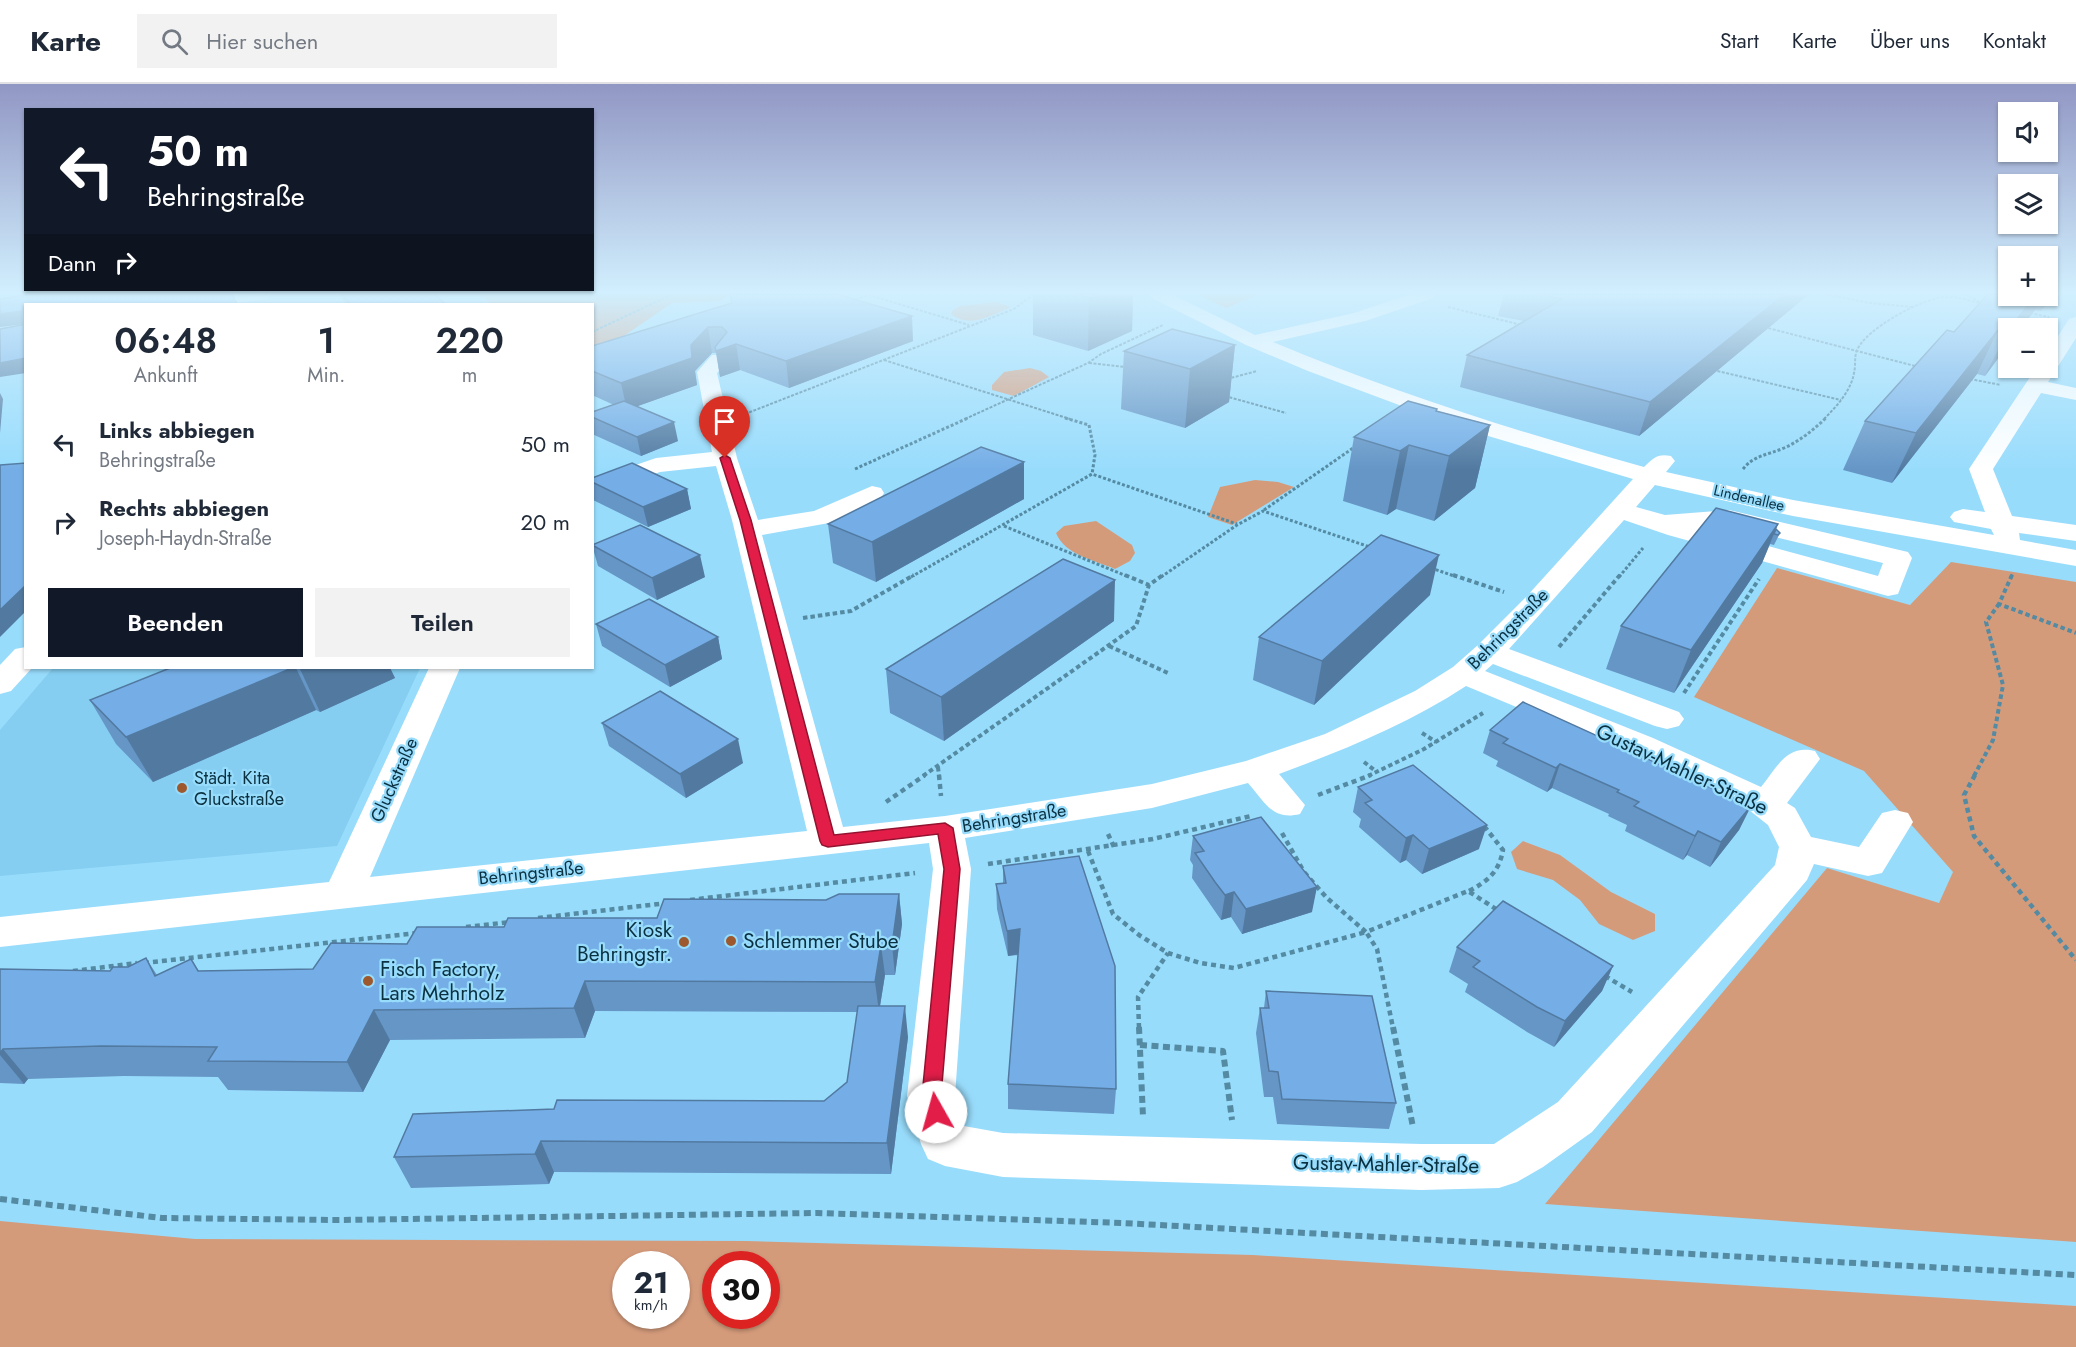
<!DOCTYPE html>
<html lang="de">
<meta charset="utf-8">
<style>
body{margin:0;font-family:Jost,sans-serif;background:#f2f2f3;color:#1f2937;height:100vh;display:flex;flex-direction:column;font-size:22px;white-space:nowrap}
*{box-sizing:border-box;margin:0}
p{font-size:20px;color:#747a83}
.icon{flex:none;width:33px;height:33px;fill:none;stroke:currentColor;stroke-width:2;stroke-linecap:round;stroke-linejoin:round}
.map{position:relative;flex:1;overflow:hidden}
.sheet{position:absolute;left:24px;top:219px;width:570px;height:366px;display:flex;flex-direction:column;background:#fff;border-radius:0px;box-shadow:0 2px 4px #0004}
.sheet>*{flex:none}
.guide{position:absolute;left:24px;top:24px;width:570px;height:183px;border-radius:0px;box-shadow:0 2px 4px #0004;background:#111827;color:#fff;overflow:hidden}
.buttons{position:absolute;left:1998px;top:18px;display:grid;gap:12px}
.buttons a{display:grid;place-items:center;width:60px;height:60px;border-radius:0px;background:#fff;box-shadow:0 2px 4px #0004;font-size:30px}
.speed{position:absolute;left:612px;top:1167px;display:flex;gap:12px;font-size:30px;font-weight:700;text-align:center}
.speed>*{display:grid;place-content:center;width:78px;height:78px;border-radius:50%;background:#fff;box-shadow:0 2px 4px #0004;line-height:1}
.speed small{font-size:15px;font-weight:400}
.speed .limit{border:9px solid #d22;background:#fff;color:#111}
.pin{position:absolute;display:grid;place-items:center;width:51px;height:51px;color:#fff;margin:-62px -26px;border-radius:50% 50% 50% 0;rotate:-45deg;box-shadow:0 0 6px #0007}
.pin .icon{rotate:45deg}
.me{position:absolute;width:66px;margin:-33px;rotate:353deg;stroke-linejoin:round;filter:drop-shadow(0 0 4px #0008)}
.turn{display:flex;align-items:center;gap:21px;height:126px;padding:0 24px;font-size:27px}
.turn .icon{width:78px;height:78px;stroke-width:2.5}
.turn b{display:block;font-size:42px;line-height:51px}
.then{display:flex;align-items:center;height:57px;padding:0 24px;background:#0003;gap:12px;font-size:22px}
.eta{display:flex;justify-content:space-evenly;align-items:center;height:102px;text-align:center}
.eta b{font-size:36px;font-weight:600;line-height:42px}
.cta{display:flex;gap:12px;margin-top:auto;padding:12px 24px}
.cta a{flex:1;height:69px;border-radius:0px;background:#111827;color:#fff;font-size:24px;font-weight:600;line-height:69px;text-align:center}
.cta a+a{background:#f2f2f3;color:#1f2937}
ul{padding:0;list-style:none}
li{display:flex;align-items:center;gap:18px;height:78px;padding:0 24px}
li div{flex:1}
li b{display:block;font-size:22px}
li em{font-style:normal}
header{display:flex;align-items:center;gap:36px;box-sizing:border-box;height:84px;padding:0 30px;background:#fff;border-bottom:2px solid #e0e1e3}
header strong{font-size:28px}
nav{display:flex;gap:33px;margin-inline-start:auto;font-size:21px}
.search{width:420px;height:54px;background:#f2f2f3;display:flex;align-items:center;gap:15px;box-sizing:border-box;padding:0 21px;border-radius:0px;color:#747a83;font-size:22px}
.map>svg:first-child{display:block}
.built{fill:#85cef1}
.green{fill:#d49b7b;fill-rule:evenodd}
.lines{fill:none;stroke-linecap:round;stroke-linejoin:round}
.path-far4{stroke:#548aa2;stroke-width:2;stroke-dasharray:3 1.5;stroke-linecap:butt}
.path-far3{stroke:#548aa2;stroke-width:3;stroke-dasharray:3 2;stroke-linecap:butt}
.path-far2{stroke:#548aa2;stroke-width:4;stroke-dasharray:4.5 3;stroke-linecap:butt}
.path-far1{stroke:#548aa2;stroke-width:4.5;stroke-dasharray:5 4;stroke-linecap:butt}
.path{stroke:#548aa2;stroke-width:6;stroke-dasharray:7 4.5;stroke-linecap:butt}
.minor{fill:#fff;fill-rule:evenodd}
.wall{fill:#6596c6}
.shaded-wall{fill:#527aa1}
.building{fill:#75aee6;stroke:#527aa1;stroke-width:1.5}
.route{fill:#e11d48;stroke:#92132f;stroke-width:1.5}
.poi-dot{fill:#9e582e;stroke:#98dcfc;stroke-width:2}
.labels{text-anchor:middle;stroke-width:4.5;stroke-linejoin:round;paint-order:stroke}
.far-street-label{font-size:15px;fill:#0b3141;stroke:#98dcfc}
.street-label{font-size:18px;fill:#0b3141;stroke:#98dcfc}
.poi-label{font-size:18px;fill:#0b3141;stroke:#98dcfc;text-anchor:start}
.near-street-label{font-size:21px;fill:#0b3141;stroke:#98dcfc}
.near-poi-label{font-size:21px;fill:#0b3141;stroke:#98dcfc;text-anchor:start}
</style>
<header>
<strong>Karte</strong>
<div class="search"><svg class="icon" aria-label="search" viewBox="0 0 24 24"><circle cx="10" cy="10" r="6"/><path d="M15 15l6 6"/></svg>Hier suchen</div>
<nav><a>Start</a><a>Karte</a><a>Über uns</a><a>Kontakt</a></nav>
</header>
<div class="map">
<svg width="2076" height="1263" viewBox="0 0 2076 1263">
<rect width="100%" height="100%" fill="#98dcfc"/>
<polygon class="built" points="53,584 420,584 337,762 0,792 0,646"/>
<g class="green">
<polygon points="479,210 730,210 720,217 672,219 593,273 592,220 491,220"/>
<polygon points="1197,210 1260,210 1226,224"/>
<path d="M996,218L1011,223C992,231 970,245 951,230L953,226L960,222Z"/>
<polygon points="1030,284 1041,287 1049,293 1014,312 992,306 992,301 1004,288"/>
<polygon points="1255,396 1278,398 1294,403 1232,441 1208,433 1220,403"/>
<path d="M1096,437L1132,461L1135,469L1130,477L1115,485C1094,476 1065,471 1056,449L1064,442Z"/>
<polygon points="1951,478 2076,498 2076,1158 1545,1120 1827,784 1939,819 1953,788 1864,687 1694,613 1777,484 1910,521"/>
<polygon points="1523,757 1560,771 1611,808 1655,830 1655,847 1633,856 1599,840 1580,816 1553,796 1517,785 1511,768"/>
<path d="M0,1137L195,1155L746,1157L1253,1171L2076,1222V1263H0ZM676,1180V1232H626V1180ZM766,1180V1232H716V1180Z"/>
</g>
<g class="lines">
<g class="path-far4">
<polyline points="1825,210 1870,219 1913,223"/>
<polyline points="1965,210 1980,218"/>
<polyline points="851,217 869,211 969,241"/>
<polyline points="1448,223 1522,241"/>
<polyline points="2030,229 2049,233"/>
<polyline points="1764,243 1919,283"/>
<polyline points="592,248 673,210"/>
<polyline points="884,276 1070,335"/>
<polyline points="1089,279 1126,283"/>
<polyline points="1713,286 1841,316"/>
<polyline points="1227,295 1257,287"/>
<polyline points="1970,295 2001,301"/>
<polyline points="1225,312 1286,329"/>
<polyline points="745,330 1014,225 1034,210"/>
<polyline points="965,335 1088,279 1101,270 1163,241"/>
<path d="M1824,335C1836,323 1851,307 1854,289C1856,281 1854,273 1857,266C1867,244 1920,216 1943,213C1957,212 1971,217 1984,220"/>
</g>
<g class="path-far3">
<polyline points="1065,334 1089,341 1095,371 1092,390"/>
<polyline points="855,385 968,334"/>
<path d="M1743,385C1754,371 1768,371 1784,364C1800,357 1813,346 1826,334"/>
<polyline points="1264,426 1356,362"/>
<polyline points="1004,442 1129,493"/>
<polyline points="1431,484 1457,493"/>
<polyline points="911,493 1092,390 1237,440"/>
<polyline points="1161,493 1237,441 1263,427 1370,463"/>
<polyline points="1619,493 1643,464"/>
<polyline points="2011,493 2013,489"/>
</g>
<g class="path-far2">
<polyline points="1125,491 1149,501"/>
<polyline points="1453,491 1504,508"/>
<polyline points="2012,491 1999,520 2076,549"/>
<polyline points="803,534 851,527 914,491"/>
<polyline points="1109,562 1168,589"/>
<polyline points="1559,563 1620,491"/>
<polyline points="1684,609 1759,495"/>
<polyline points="1422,649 1436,658"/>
<polyline points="1364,678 1377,688"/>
<polyline points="938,683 939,692"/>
<polyline points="923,692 1136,542 1149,501 1163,491"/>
<polyline points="1368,692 1424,665 1483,629"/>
<polyline points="1974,692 1993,656 2003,601 1986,538 1999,520"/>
</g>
<g class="path-far1">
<polyline points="939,691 941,712"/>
<polyline points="1975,691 1964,711 1974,752 2076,876"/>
<polyline points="1318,711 1371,691"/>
<polyline points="886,718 925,691"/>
<polyline points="1282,749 1304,788 1327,814 1366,848 1468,807 1499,827"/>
<polyline points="1108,750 1114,763"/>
<polyline points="1088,767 1113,830 1139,851 1168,869 1200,879 1234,884 1366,848 1377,865 1393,944"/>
<polyline points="988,780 1153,755 1251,732"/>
<path d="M1469,807C1488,797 1499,788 1503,766L1484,742"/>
<polyline points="690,816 915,789"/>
<polyline points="538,834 667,819"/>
<polyline points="466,843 510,838"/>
<polyline points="144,879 417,849"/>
<polyline points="73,887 137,879"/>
<polyline points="1605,892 1632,908"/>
<polyline points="1139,944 1138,913 1168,869"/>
</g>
<g class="path">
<polyline points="1139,943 1143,1033"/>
<polyline points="1393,943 1413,1043"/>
<polyline points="1140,961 1223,967 1232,1036"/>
<polyline points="0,1115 162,1134 338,1136 817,1129 1122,1139 2076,1191"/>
</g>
<g class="minor">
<polygon points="234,210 270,211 267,215 232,220 191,220 194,216"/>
<path d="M1149,210H1171L1255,251L1354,229L1411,210H1435L1433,214L1365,237L1273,258C1393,308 1518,348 1644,383C1653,374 1658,369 1671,372L1675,377L1666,388L1793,416L1994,451L1991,445L1954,438L1950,433L1954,428L1963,425L1985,428L1969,385L2036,284H2048V268L2069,235L2076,233V254L2048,298L2076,304V316L2041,309L1993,385L2012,432L2076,441V457L2019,449L2020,456L2076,466V482L1793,432L1655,401L1636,423L1665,431L1729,426L1908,468L1912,474L1898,510L1888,512L1668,451L1624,436L1509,565L1679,628L1684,635L1679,642L1667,645L1655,642L1493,580L1485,587L1653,654L1761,703C1777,683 1787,660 1815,667L1820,675L1787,719L1795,724L1811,753L1859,763L1882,729L1895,726L1908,729L1913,738L1882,789L1868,792L1814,780L1807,796L1592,1048L1543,1083L1517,1098L1499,1104L1421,1106L1003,1093L945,1082L928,1075L921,1060L907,1012L933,785L929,759L0,863V833L329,798L429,584H460L370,793L807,747L732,436L716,382L660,388L592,412V396L656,374L712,368L697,288L712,271H726L729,275L717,289L737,374L758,436L814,427L872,402L881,404L884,409L881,414L829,439L762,451L843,743L945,732L1152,700L1246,677L1325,650L1415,607L1453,583L1478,561L1526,513L1633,395L1458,343L1308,287L1246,261L1152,214ZM1729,442L1883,479L1878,492L1702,444ZM1466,602L1629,670L1749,726L1768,741L1779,763L1775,781L1558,1018L1494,1060H1421L1003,1049L964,1042L955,1012L971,785L965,754L1152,724L1248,699C1265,718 1272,737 1300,730L1305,721L1279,690C1344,666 1408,640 1466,602Z"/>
<polygon points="26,563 26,584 32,584 11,607 0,610 0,581 15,565"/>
</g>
</g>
<g class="wall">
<polygon points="340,210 435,210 445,220 346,220 342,215"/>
<polygon points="730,210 913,257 789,304 740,286 720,293 716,269 712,269 695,287 697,301 637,322 678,357 641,372 592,350 592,328 614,321 592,311 592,262 731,219"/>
<polygon points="1033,210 1133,210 1132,247 1088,267 1033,251"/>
<polygon points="1504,210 1809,210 1639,352 1460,303 1467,271 1524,237 1498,232"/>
<polygon points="2048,210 2054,210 2041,227 2035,226 2021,244 2008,244 2008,261 1985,292 1977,290 1892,399 1843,386 1865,337 2008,212 2048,212"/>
<polygon points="1235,261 1229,318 1185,344 1121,325 1124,267"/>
<polygon points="1437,327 1490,341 1475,404 1434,437 1396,425 1387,431 1343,417 1354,353"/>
<polygon points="1024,378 1024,415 876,498 833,479 828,440"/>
<polygon points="592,394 687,405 691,425 648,443 593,416"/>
<polygon points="1778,440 1776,445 1780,449 1774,461 1770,460 1762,479 1674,609 1606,585 1621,542"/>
<polygon points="592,461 705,493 657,516 598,482"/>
<polygon points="1430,511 1314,621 1253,596 1259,553"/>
<polygon points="1114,537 944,657 890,629 886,585"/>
<polygon points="596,540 718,553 722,575 670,603 602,562"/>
<polygon points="170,584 390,584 395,594 320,628 316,626 153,698 116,660 90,616"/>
<polygon points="602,639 743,679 686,714 609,662"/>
<polygon points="1490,646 1751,722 1739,746 1710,783 1687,771 1683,776 1625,747 1627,741 1608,732 1609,730 1552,704 1547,708 1496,682 1498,677 1483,669"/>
<polygon points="1358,703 1479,765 1422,790 1406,776 1400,779 1359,743 1361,735 1353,728"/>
<polygon points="1193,752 1312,828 1242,850 1231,833 1221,836 1192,794 1193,781 1190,776"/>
<polygon points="1003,782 1116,1005 1114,1030 1008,1025 1008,1000 1018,871 1008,872 997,825 996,800 1003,799"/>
<polygon points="899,810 902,840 895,891 885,891 880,922 908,953 891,1090 554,1088 549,1100 411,1104 394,1073 824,1017 847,998 858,928 595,927 585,954 390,956 363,1008 228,1006 218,993 124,992 28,995 24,1000 0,999 0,885 110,887 128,883 146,874 157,891 191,875 199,887 313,885 407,860 504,843 657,834 826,816"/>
<polygon points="1457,863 1613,882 1602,907 1554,963 1527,948 1465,908 1468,900 1449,888"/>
<polygon points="1266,907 1396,1019 1389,1045 1277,1040 1273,1013 1264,1013 1256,949 1260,924 1264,924"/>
</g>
<g class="shaded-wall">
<polygon points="1099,210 1133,210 1132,247 1088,267 1089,214"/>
<polygon points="1785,210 1809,210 1639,352 1650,318"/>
<polygon points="2050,210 2054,210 2041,227"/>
<polygon points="2035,212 2042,212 2035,226 2021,244 2010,244"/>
<polygon points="21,227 26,240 0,243 0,230"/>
<polygon points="912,232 913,257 789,304 786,277"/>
<polygon points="708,243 712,269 695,287 697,301 627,326 621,299 691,261"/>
<polygon points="1998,246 1977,290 1892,399 1916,349"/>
<polygon points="2008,246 2008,261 1985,292"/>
<polygon points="736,260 740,286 720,293 716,267"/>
<polygon points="1235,261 1229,318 1185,344 1190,285"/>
<polygon points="26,274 26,289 0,293 0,279"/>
<polygon points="0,309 3,315 0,349"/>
<polygon points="674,338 678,357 641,372 637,353"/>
<polygon points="1490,341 1475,404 1434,437 1449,372"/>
<polygon points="1409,361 1396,425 1387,431 1400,367"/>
<polygon points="1024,378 1024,415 876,498 872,458"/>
<polygon points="687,405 691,425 648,443 643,423"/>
<polygon points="1778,440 1762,479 1674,609 1691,566"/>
<polygon points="700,471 705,493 657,516 652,494"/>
<polygon points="1439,471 1430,511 1314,621 1322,577"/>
<polygon points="1115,496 1114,537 944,657 941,613"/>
<polygon points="26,501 26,527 0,553 0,526"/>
<polygon points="718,553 722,575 670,603 665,581"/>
<polygon points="292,584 296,584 316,626 153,698 126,653"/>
<polygon points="303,584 390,584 395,594 320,628 300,585"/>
<polygon points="738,655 743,679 686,714 680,690"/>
<polygon points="1560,680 1552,704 1547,708 1556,684"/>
<polygon points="1751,722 1739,746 1710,783 1721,758"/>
<polygon points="1487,741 1479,765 1422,790 1429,765"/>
<polygon points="1698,747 1687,771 1683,776 1695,752"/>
<polygon points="1413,751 1406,776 1400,779 1406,754"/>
<polygon points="1317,803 1312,828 1242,850 1246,825"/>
<polygon points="1234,808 1231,833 1221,836 1225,811"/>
<polygon points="899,810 902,840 895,891 892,861"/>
<polygon points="1020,845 1020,870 1008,872 1007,847"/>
<polygon points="881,861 885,891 879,928 875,898"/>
<polygon points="1613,882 1602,907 1554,963 1565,937"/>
<polygon points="585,897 595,927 585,954 574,924"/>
<polygon points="905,922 908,953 891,1090 887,1059"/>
<polygon points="374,926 390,956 363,1008 347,978"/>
<polygon points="3,965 28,995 24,1000 0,971 0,969"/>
<polygon points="541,1057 554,1088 549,1100 535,1070"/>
</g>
<g class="building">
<polygon points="33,210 232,210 237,220 26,220 26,274 0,279 0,245 22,241 21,227 0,230 0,215"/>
<polygon points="342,210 435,210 445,220 350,220"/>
<polygon points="730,210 836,210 912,232 786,277 736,260 716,267 715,263 727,248 722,243 708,243 691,261 692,274 621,299 592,287 592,262 732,219"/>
<polygon points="1074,210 1099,210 1089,214"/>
<polygon points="1537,210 1785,210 1650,318 1467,271 1562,215"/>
<polygon points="1988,210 2008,210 2008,212 2035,212 2010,244 2008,244 2007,248 1998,246 1916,349 1865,337 1947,246 1954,248"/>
<polygon points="1172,245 1235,261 1190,285 1124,267"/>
<polygon points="624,317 674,338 637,353 592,333 592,328"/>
<polygon points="1408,317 1437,325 1436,327 1490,341 1449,372 1409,361 1400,367 1354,353"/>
<polygon points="981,363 1024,378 872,458 828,440"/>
<polygon points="26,379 26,501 0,526 0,381"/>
<polygon points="632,379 687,405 643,423 592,398 592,394"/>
<polygon points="1716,424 1778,440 1691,566 1621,542"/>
<polygon points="640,441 700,471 652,494 592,461"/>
<polygon points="1776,445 1780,449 1778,451 1774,450"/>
<polygon points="1381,451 1439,471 1322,577 1259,553"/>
<polygon points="1063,475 1115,496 941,613 886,585"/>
<polygon points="649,515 718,553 665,581 596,540"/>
<polygon points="170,584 292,584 126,653 90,616"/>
<polygon points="660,607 738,655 680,690 602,639"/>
<polygon points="1523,618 1751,722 1721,758 1698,747 1695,752 1634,722 1639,718 1617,708 1619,706 1560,680 1556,684 1503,659 1508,655 1490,646"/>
<polygon points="1413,681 1487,741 1429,765 1413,751 1406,754 1365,719 1372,716 1358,703"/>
<polygon points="1261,733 1317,803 1246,825 1234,808 1225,811 1215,798 1195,769 1204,767 1193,752"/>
<polygon points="1079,772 1115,882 1116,1005 1008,1000 1020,845 1007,847 996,800 1006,799 1003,782"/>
<polygon points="839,810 899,810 892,861 881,861 875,898 585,897 574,924 374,926 347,978 208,977 217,963 101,962 3,965 0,969 0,885 110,887 113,883 128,883 146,874 155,892 191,875 198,887 313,885 331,859 407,860 417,843 504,843 508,834 657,834 664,815 826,816"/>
<polygon points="1503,817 1613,882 1565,937 1537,923 1473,883 1480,877 1457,863"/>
<polygon points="1266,907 1372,912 1396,1019 1282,1015 1278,988 1269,987 1260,924 1269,924"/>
<polygon points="858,922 905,922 887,1059 541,1057 535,1070 394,1073 413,1030 554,1025 557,1016 824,1017 847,998"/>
</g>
<linearGradient id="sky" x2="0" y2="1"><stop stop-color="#9197c4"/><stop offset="0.54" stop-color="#d1effe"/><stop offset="1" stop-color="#d1effe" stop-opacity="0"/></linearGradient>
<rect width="2076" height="386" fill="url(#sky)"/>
<polygon class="route" points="725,371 730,374 751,436 834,751 945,739 953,744 960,785 941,1012 946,1028 943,1034 936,1037 929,1034 922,1012 944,785 938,750 828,763 822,761 820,757 740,436 720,374"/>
<g class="poi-dot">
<circle cx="182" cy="704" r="6"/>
<circle cx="731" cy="857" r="6"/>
<circle cx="684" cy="858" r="6"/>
<circle cx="368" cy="897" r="6"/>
</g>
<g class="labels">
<g class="far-street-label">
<text transform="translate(1749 414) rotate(13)" y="5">Lindenallee</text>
</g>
<g class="street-label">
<text transform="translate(1508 545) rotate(-45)" y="6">Behringstraße</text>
<text transform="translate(394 696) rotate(-66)" y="6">Gluckstraße</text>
<text transform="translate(1014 734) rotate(-9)" y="6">Behringstraße</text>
<text transform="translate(531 789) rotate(-6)" y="6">Behringstraße</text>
</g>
<g class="poi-label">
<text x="194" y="700">Städt. Kita<tspan x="194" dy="21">Gluckstraße</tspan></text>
</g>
<g class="near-street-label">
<text transform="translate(1682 685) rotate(25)" y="7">Gustav-Mahler-Straße</text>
<text transform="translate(1386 1080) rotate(1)" y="7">Gustav-Mahler-Straße</text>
</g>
<g class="near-poi-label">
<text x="672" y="853" text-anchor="end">Kiosk<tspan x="672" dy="24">Behringstr.</tspan></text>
<text x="743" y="864">Schlemmer Stube</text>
<text x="380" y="892">Fisch Factory,<tspan x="380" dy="24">Lars Mehrholz</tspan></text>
</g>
</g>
</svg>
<div class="buttons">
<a><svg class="icon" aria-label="sound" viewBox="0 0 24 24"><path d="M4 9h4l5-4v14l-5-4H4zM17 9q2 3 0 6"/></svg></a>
<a><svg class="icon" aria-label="layers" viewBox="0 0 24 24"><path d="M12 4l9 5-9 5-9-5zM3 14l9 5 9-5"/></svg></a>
<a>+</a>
<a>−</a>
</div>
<div class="speed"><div>21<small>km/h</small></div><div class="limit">30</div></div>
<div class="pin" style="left:725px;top:374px;background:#d93025"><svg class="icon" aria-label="arrive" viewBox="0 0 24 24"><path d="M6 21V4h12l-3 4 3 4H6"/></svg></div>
<svg class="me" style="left:936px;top:1028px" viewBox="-20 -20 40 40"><circle r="19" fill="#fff"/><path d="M0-13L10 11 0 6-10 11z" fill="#e11d48"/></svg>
<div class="guide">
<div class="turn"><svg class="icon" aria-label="left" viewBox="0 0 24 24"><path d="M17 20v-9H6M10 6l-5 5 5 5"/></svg><div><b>50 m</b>Behringstraße</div></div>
<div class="then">Dann<svg class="icon" aria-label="right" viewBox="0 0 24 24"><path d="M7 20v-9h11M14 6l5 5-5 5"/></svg></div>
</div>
<section class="sheet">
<div class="eta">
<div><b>06:48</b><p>Ankunft</p></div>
<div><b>1</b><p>Min.</p></div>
<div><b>220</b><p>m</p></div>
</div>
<ul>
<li><svg class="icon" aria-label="left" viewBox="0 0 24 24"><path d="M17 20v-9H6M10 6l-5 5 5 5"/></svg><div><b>Links abbiegen</b><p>Behringstraße</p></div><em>50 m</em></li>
<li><svg class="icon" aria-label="right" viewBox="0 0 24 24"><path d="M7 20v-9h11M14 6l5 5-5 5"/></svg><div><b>Rechts abbiegen</b><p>Joseph-Haydn-Straße</p></div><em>20 m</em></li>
</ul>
<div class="cta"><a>Beenden</a><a>Teilen</a></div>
</section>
</div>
